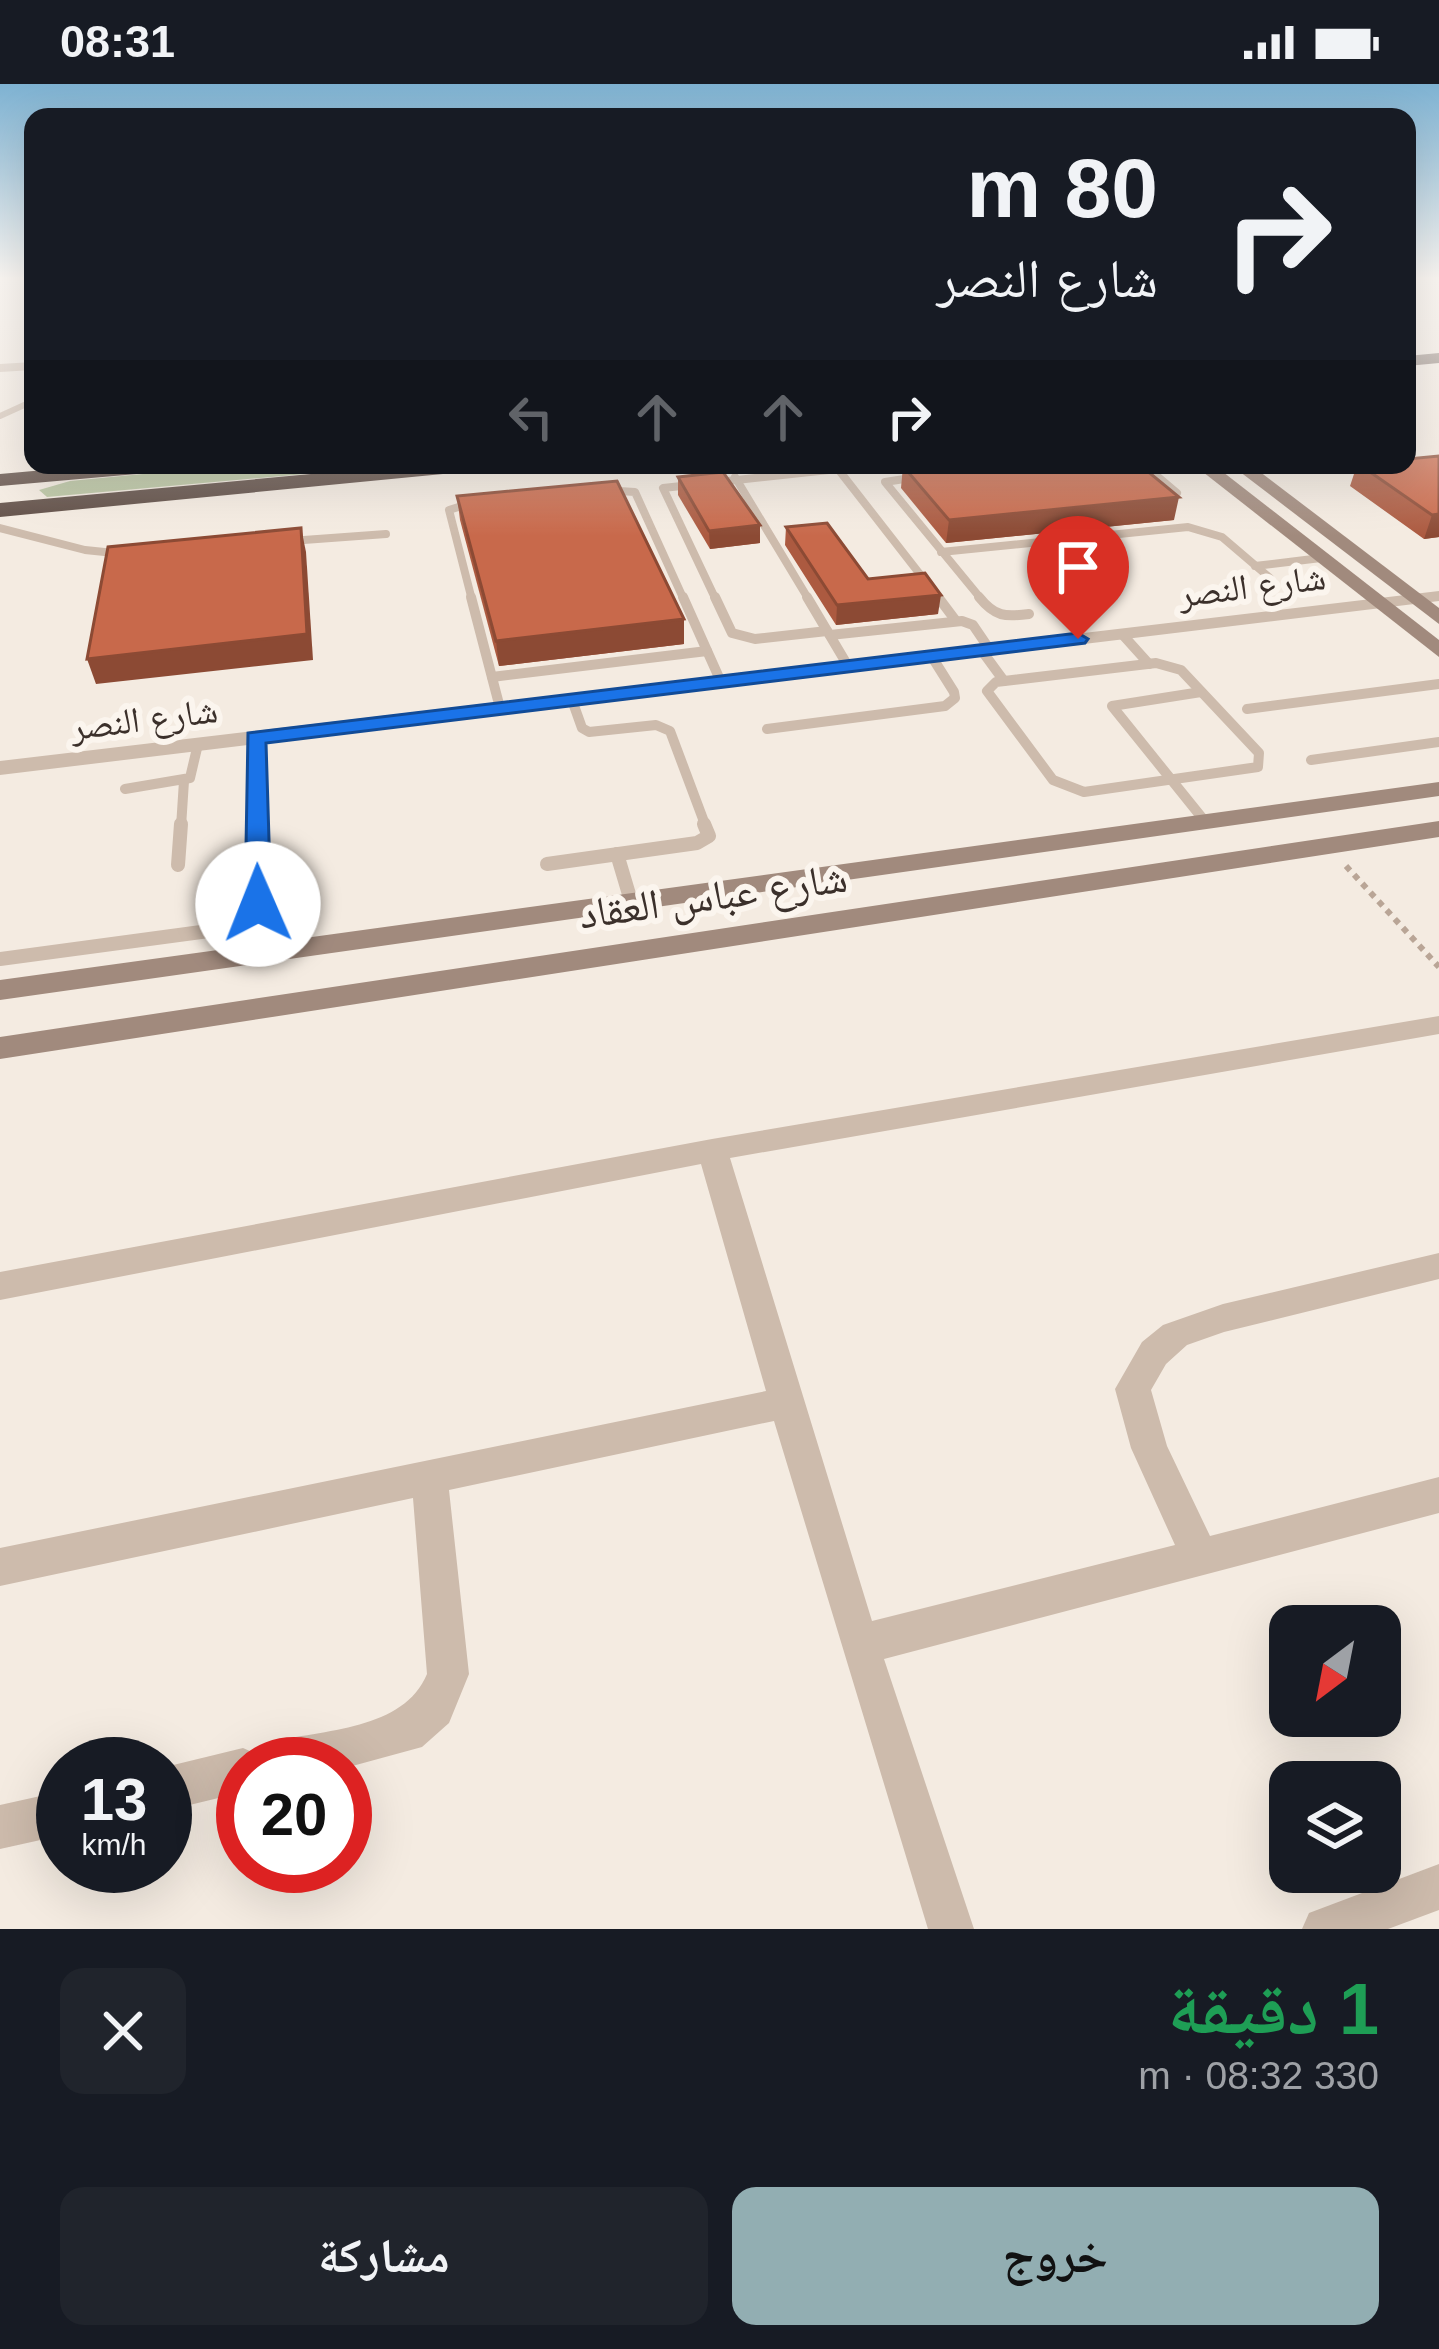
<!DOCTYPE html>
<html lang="ar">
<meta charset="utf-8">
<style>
body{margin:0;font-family:Helvetica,"Noto Naskh Arabic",sans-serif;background:#20242c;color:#f1f3f6;direction:rtl;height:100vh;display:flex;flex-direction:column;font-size:45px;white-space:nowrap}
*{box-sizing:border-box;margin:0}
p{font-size:39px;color:#9ea1a6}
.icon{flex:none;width:66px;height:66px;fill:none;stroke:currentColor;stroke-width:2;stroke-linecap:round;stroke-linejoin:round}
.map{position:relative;height:1845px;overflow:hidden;direction:ltr}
.side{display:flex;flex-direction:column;background:#171b24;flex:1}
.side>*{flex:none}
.guide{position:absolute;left:24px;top:24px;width:1392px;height:366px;border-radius:24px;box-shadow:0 12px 48px #0002;direction:rtl;background:#171b24;color:#f1f3f6;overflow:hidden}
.needle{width:78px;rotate:212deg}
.tools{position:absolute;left:1269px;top:1521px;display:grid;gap:24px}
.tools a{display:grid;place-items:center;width:132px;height:132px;border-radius:24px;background:#171b24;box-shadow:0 12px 48px #0002;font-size:60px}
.speed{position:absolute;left:36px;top:1653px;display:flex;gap:24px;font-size:60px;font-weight:700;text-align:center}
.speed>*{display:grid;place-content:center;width:156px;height:156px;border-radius:50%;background:#171b24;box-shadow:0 12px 48px #0002;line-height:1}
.speed small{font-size:30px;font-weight:400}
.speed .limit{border:18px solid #d22;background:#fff;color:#111}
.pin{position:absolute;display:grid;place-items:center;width:102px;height:102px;color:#fff;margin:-123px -51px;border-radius:50% 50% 50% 0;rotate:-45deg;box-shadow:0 0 12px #0007}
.pin .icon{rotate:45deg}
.me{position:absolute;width:132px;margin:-66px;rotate:359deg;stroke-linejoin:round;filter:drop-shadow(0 0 9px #0008)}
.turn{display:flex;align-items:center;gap:42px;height:252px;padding:0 60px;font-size:54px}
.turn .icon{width:156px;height:156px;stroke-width:2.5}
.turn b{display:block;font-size:84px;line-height:102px}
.lanes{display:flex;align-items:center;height:114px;padding:0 60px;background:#0003;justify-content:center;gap:60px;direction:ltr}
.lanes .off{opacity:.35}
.round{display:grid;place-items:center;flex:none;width:126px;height:126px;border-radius:24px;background:#20242c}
.overview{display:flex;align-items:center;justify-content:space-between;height:204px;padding:0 60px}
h1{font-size:72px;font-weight:700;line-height:90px;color:#1e9e55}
.action{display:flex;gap:24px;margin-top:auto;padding:24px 60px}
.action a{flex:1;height:138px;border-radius:24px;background:#92aeb2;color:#111;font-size:48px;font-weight:700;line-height:138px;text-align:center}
.action a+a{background:#20242c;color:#f1f3f6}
.status{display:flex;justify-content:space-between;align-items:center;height:84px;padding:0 60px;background:#171b24;direction:ltr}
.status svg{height:33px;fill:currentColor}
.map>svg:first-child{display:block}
.green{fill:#b8c4a0}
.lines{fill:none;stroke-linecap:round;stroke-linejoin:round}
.path{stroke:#b9a596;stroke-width:6;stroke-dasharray:6 6;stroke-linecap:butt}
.lane-far3{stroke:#cdbbac;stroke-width:6}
.lane-far2{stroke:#cdbbac;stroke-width:8}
.lane-far1{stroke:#cdbbac;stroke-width:10}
.lane{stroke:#cdbbac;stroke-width:14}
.street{fill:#cdbbac;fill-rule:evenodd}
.secondary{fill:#a18a7d;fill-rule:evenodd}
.highway{fill:#5c4a42;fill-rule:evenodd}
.wall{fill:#ac5a40}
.shaded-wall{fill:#8c4a34}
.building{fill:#c8694b;stroke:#8c4a34;stroke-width:3}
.route{fill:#1a73e8;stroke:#114b97;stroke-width:3}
.labels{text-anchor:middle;stroke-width:12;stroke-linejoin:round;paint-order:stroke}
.far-street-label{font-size:36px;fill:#3b302b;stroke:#fbf5ee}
.street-label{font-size:42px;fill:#3b302b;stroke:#fbf5ee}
</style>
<div class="status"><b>08:31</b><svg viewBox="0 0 49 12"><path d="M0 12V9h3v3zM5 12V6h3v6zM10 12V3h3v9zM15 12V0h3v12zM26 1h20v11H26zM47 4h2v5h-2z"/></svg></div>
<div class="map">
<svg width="1439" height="1845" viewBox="0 0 1439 1845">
<rect width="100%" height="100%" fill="#f4ebe1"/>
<polygon class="green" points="236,381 406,381 47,413 39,406 70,397"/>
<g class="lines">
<polyline class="path" points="1346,782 1439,883"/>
<g class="lane-far3">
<polyline points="1407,222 1413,225"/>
<polyline points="0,332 33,317"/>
</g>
<g class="lane-far2">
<polyline points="1144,381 1177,409"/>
<polyline points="735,393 809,516"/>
<polyline points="917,393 885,398 982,516"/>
<polyline points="603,406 635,408 684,516"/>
<polyline points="0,444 85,466 124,470"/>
<polyline points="290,457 386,450"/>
<polyline points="941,468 1188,443 1222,453 1270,494"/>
<polyline points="1255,482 1321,474"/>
<polyline points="472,516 449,426 474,418"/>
<polyline points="716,516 663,404 838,385 940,516"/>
</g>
<g class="lane-far1">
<polyline points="471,513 500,624"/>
<polyline points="683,513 721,598"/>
<polyline points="715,513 732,549 755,555 827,547"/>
<polyline points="807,513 848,582"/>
<polyline points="938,513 956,537"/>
<path d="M979,513C995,533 1005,533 1029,530"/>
<polyline points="1122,550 1149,580"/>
<polyline points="830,551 962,537 973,541 990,566"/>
<polyline points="982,567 1004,597"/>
<polygon points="1156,579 1181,586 1259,669 1258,683 1084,708 1053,696 987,607 996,598"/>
<polyline points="492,593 707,567"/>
<polyline points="1201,608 1112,622 1203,735"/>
<polyline points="572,616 582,644 589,648 656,641 670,647 706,743"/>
<polyline points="1247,625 1439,600"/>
<polyline points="767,645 945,622 955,614 954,608 932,573"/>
<polyline points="256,653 257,743"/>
<polyline points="1311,676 1439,658"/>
<polyline points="125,705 190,694 198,660"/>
<polyline points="181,743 184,697"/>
</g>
<g class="lane">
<polyline points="257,740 258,820"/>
<polyline points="617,770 631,817"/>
<polyline points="547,780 697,759 709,752 704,740"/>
<polyline points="178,781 181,740"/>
<polyline points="0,875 216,846"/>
</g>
<g class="street">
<polygon points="33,278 33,286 0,288 0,280"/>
<polygon points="1439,507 1439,517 0,691 0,677"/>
<path d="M1439,932V950L730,1074L872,1537L1175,1461L1131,1364L1115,1305L1142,1258L1163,1241L1223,1220L1439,1169V1195L1224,1248L1187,1261L1166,1280L1151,1306L1167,1362L1210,1452L1439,1393V1429L884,1575L974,1845H928L774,1337L449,1406L469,1590L449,1639L422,1663L345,1684V1680H243V1708L165,1727V1683L243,1664L252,1668L269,1658C323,1646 404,1646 427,1590L413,1414L0,1502V1464L766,1307L701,1080L0,1216V1188L712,1055Z"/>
<polygon points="63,1707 63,1751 0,1765 0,1721"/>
<polygon points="1439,1780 1439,1826 1388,1845 1302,1845 1309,1829"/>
</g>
<g class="secondary">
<polygon points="1194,381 1214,381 1439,556 1439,573"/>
<polygon points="1231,381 1251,381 1439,524 1439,540"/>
<polygon points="1439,698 1439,712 0,916 0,896"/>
<polygon points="1439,737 1439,753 0,975 0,953"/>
</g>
<g class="highway">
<polygon points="1439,269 1439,279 1407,282 1407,272"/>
<polygon points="100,381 181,381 171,387 0,402 0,390"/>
<polygon points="408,381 484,381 474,387 0,433 0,419"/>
</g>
</g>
<g class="wall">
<polygon points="1439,372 1439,453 1424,455 1350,402 1357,381 1407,381"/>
<polygon points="903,382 1174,436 946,459 901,404"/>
<polygon points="678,393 760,459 710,465 678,411"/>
<polygon points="457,412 684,560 499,582 460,436"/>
<polygon points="786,443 868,495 938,530 836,541 785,461"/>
</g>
<g class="shaded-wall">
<polygon points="1179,413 1174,436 946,459 949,436"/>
<polygon points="1439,430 1439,453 1424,455 1432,431"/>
<polygon points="760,441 760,459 710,465 709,447"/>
<polygon points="301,444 306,468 313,576 96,600 87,575"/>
<polygon points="941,511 938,530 836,541 837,521"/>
<polygon points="684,535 684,560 499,582 496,557"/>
</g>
<g class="building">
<polygon points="1439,372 1439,430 1432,431 1360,381 1407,381 1407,375"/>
<polygon points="912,381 1140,381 1179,413 949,436 903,382"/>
<polygon points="723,388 760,441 709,447 678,393"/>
<polygon points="617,397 684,535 496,557 457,412"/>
<polygon points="827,439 868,495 925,489 941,511 837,521 786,443"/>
<polygon points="301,444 307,550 87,575 108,463"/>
</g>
<linearGradient id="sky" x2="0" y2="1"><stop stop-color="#7eb2d2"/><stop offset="0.43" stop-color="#faf6f2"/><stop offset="1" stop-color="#faf6f2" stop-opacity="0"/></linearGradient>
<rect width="1439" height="452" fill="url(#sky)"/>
<polygon class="route" points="1078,549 1088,555 1085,559 266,659 271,820 258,828 245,820 248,649"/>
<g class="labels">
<g class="far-street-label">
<text transform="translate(1252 501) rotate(-7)" y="13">شارع النصر</text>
<text transform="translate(144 634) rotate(-7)" y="13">شارع النصر</text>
</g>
<g class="street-label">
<text transform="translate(713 811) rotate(-8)" y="15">شارع عباس العقاد</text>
</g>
</g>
</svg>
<div class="tools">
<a><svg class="needle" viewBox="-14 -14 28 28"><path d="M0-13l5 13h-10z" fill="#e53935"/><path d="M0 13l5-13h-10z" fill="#9ea1a6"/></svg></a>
<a><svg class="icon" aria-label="layers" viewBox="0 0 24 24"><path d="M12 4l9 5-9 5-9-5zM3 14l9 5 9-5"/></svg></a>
</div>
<div class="speed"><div>13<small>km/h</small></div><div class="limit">20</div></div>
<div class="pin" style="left:1078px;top:555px;background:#d93025"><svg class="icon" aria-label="arrive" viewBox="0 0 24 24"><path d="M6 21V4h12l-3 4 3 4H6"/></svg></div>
<svg class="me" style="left:258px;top:820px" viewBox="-20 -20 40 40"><circle r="19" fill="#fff"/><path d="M0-13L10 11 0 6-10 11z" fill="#1a73e8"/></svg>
<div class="guide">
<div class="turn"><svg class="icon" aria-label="right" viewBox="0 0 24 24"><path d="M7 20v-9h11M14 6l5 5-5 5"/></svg><div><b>80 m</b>شارع النصر</div></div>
<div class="lanes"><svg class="icon off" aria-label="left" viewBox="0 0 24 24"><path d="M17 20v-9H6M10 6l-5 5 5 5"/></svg><svg class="icon off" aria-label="ahead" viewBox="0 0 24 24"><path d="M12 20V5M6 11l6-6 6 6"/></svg><svg class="icon off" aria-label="ahead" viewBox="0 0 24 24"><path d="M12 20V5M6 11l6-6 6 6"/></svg><svg class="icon" aria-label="right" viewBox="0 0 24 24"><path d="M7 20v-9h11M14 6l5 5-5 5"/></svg></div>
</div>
</div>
<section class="side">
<div class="overview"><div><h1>1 دقيقة</h1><p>330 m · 08:32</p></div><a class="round"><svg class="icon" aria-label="close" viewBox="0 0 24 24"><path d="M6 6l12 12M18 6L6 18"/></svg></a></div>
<div class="action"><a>خروج</a><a>مشاركة</a></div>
</section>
